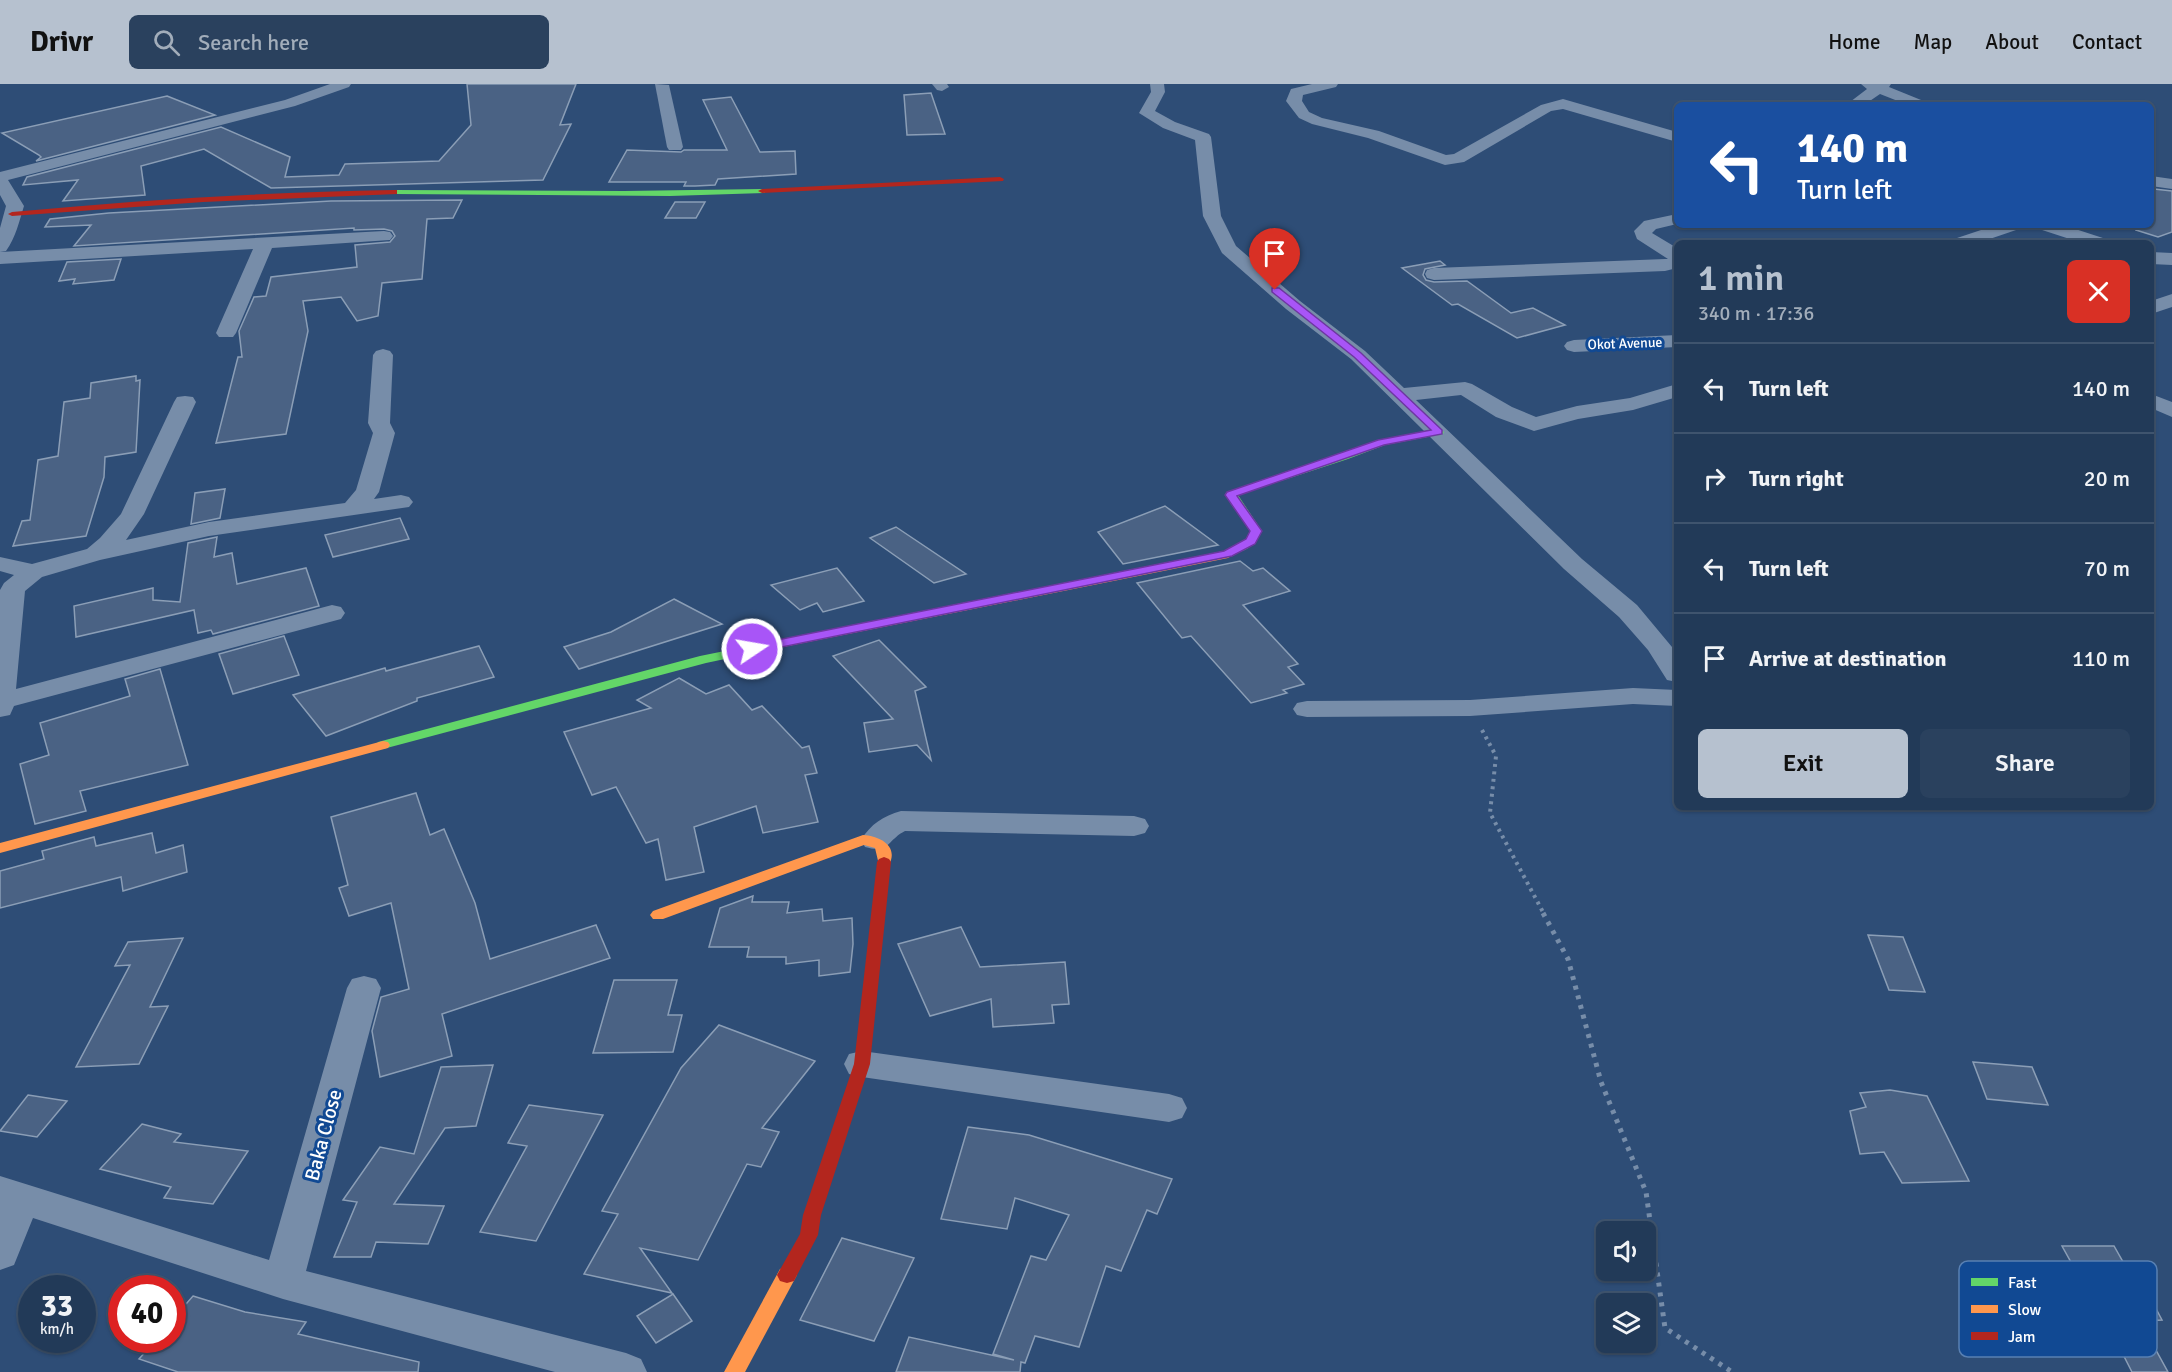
<!DOCTYPE html>
<meta charset="utf-8">
<style>
body{margin:0;font-family:Signika,sans-serif;background:#2a415e;color:#f1f3f6;height:100vh;display:flex;flex-direction:column;font-size:22px;white-space:nowrap}
*{box-sizing:border-box;margin:0}
p{font-size:20px;color:#a2adba}
.icon{flex:none;width:33px;height:33px;fill:none;stroke:currentColor;stroke-width:2;stroke-linecap:round;stroke-linejoin:round}
.map{position:relative;flex:1;overflow:hidden}
.side{position:absolute;left:1674px;top:156px;width:480px;height:570px;display:flex;flex-direction:column;background:#223a58;border-radius:9px;box-shadow:0 2px 4px #0004,0 0 0 2px #3f546e}
.side>*{flex:none}
.hud{position:absolute;left:1674px;top:18px;width:480px;height:126px;border-radius:9px;box-shadow:0 2px 4px #0004,0 0 0 2px #3f546e;background:#1a4fa0;color:#fff;overflow:hidden}
.fabs{position:absolute;left:1596px;top:1137px;display:grid;gap:12px}
.fabs a{display:grid;place-items:center;width:60px;height:60px;border-radius:9px;background:#223a58;box-shadow:0 2px 4px #0004,0 0 0 2px #3f546e;font-size:30px}
.speed{position:absolute;left:18px;top:1191px;display:flex;gap:12px;font-size:30px;font-weight:700;text-align:center}
.speed>*{display:grid;place-content:center;width:78px;height:78px;border-radius:50%;background:#223a58;box-shadow:0 2px 4px #0004,0 0 0 2px #3f546e;line-height:1}
.speed small{font-size:15px;font-weight:400}
.speed .limit{border:9px solid #d22;background:#fff;color:#111}
.pin{position:absolute;display:grid;place-items:center;width:51px;height:51px;color:#fff;margin:-62px -26px;border-radius:50% 50% 50% 0;rotate:-45deg;box-shadow:0 0 6px #0007}
.pin .icon{rotate:45deg}
.me{position:absolute;width:66px;margin:-33px;rotate:78deg;stroke-linejoin:round;filter:drop-shadow(0 0 4px #0008)}
.turn{display:flex;align-items:center;gap:21px;height:126px;padding:0 24px;font-size:27px}
.turn .icon{width:78px;height:78px;stroke-width:2.5}
.turn b{display:block;font-size:42px;line-height:51px}
.round{display:grid;place-items:center;flex:none;width:63px;height:63px;border-radius:9px;background:#2a415e}
.overview{display:flex;align-items:center;justify-content:space-between;height:102px;padding:0 24px}
h1{font-size:36px;font-weight:600;line-height:45px;color:#b6c1cf}
.button{display:flex;gap:12px;margin-top:auto;padding:12px 24px}
.button a{flex:1;height:69px;border-radius:9px;background:#b6c1cf;color:#111;font-size:24px;font-weight:600;line-height:69px;text-align:center}
.button a+a{background:#2a415e;color:#f1f3f6}
ul{padding:0;list-style:none}
li{display:flex;align-items:center;gap:18px;height:90px;padding:0 24px;border-top:2px solid #3f546e}
li div{flex:1}
li b{display:block;font-size:22px}
li em{font-style:normal}
header{display:flex;align-items:center;gap:36px;box-sizing:border-box;height:84px;padding:0 30px;background:#b6c1cf;color:#111}
header strong{font-size:28px}
nav{display:flex;gap:33px;margin-inline-start:auto;font-size:21px}
.search{width:420px;height:54px;background:#2a415e;display:flex;align-items:center;gap:15px;box-sizing:border-box;padding:0 21px;border-radius:9px;color:#a2adba;font-size:22px}
.map>svg:first-child{display:block}
.building{fill:#4a6284;stroke:#8b9eb6;stroke-width:1.5}
.lines{fill:none;stroke-linecap:round;stroke-linejoin:round}
.path-far1{stroke:#778da9;stroke-width:4;stroke-dasharray:3 4.5;stroke-linecap:butt}
.path{stroke:#778da9;stroke-width:5;stroke-dasharray:4 6;stroke-linecap:butt}
.street{fill:#778da9;fill-rule:evenodd}
.fast{fill:#63d668;fill-rule:evenodd}
.slow{fill:#ff974d;fill-rule:evenodd}
.jam{fill:#b3261e;fill-rule:evenodd}
.route{fill:#a855f7;stroke:#6d37a1;stroke-width:1.5}
.labels{text-anchor:middle;stroke-width:6;stroke-linejoin:round;paint-order:stroke}
.far-street-label{font-size:14px;fill:#fff;stroke:#114993}
.near-street-label{font-size:20px;fill:#fff;stroke:#114993}
.key{fill:#114993;stroke:#5880b3;stroke-width:1.5}
.key-label{font-size:16px;fill:#fff}
</style>
<header>
<strong>Drivr</strong>
<div class="search"><svg class="icon" aria-label="search" viewBox="0 0 24 24"><circle cx="10" cy="10" r="6"/><path d="M15 15l6 6"/></svg>Search here</div>
<nav><a>Home</a><a>Map</a><a>About</a><a>Contact</a></nav>
</header>
<div class="map">
<svg width="2172" height="1288" viewBox="0 0 2172 1288">
<rect width="100%" height="100%" fill="#2e4d76"/>
<g class="building">
<polygon points="467,0 576,0 560,41 571,40 543,96 271,104 204,65 141,82 145,111 63,117 78,96 23,101 27,93 221,43 290,73 285,93 339,91 345,80 439,77 471,41"/>
<polygon points="931,9 945,50 907,51 904,11"/>
<polygon points="167,12 215,31 36,77 41,73 39,71 2,49"/>
<polygon points="731,13 760,68 795,67 796,90 718,95 715,101 695,102 684,102 686,98 609,98 627,66 681,68 684,66 727,66 703,16"/>
<polygon points="2154,105 2172,107 2172,148 2158,153 2136,146 2139,141 2151,141 2151,112"/>
<polygon points="462,116 453,134 427,135 422,195 382,199 378,232 357,237 341,213 303,217 308,247 286,350 216,359 238,273 242,273 239,247 254,213 266,212 271,193 357,183 355,161 390,158 395,152 392,147 384,145 354,146 354,144 74,162 91,141 45,143 50,135 109,129 331,117"/>
<polygon points="675,118 705,118 696,134 665,134"/>
<polygon points="121,175 114,196 73,200 75,195 59,197 67,178"/>
<polygon points="1440,177 1445,181 1425,185 1423,191 1426,196 1434,198 1467,197 1511,229 1533,224 1565,241 1517,254 1458,220 1452,221 1402,184"/>
<polygon points="136,292 136,297 140,296 136,368 105,373 104,393 86,452 13,462 22,437 30,436 38,376 58,372 64,318 90,314 91,299"/>
<polygon points="225,405 220,434 191,440 195,409"/>
<polygon points="1165,422 1218,461 1123,480 1098,448"/>
<polygon points="400,434 409,455 333,473 325,451"/>
<polygon points="896,443 966,490 934,499 870,454"/>
<polygon points="217,453 214,473 232,469 237,500 306,484 319,522 213,550 211,546 198,549 194,526 76,553 74,522 153,504 153,516 180,518 188,459"/>
<polygon points="1240,477 1253,487 1263,484 1290,507 1243,521 1298,580 1288,583 1304,600 1283,606 1287,609 1251,619 1191,552 1182,554 1137,499"/>
<polygon points="837,484 864,517 823,528 817,519 800,526 771,501"/>
<polygon points="674,515 722,540 579,585 564,563 611,548"/>
<polygon points="284,552 299,591 233,610 219,570"/>
<polygon points="879,556 926,603 915,607 931,676 917,661 869,668 864,639 893,635 833,572"/>
<polygon points="479,562 494,593 417,614 417,617 326,652 293,611 385,584 386,587"/>
<polygon points="160,585 188,681 80,707 86,727 35,740 20,680 49,671 40,639 130,612 125,595"/>
<polygon points="679,594 706,610 729,601 752,626 762,622 802,664 809,662 817,689 805,691 818,738 763,749 756,722 694,743 704,788 666,796 658,755 646,759 616,703 592,711 564,648 651,624 637,616"/>
<polygon points="416,709 430,751 444,745 475,819 490,875 596,841 610,874 442,930 452,972 380,993 372,947 381,913 409,905 391,819 349,832 339,804 348,801 331,733"/>
<polygon points="152,749 156,769 183,761 187,788 123,807 121,793 0,824 0,787 44,775 42,767 94,753 96,762"/>
<polygon points="753,812 752,818 789,818 787,829 822,825 823,837 852,834 853,860 850,888 819,892 819,876 786,880 786,873 747,873 749,863 709,863 720,824"/>
<polygon points="961,843 980,883 1065,878 1069,920 1052,921 1054,939 993,943 991,915 930,932 898,860"/>
<polygon points="1868,851 1903,853 1925,908 1889,906"/>
<polygon points="183,854 150,923 168,922 139,980 76,983 130,881 115,882 128,858"/>
<polygon points="614,896 677,896 668,931 682,931 673,968 593,969"/>
<polygon points="719,941 815,977 762,1044 779,1048 761,1083 747,1080 698,1176 640,1164 672,1209 584,1190 618,1130 602,1127 681,984"/>
<polygon points="1973,978 2032,983 2048,1021 1987,1015"/>
<polygon points="493,981 476,1042 445,1044 394,1120 444,1122 428,1160 376,1158 371,1173 334,1173 357,1118 343,1116 380,1063 414,1070 441,983"/>
<polygon points="1890,1006 1927,1012 1969,1097 1902,1099 1884,1068 1860,1070 1850,1027 1866,1023 1860,1009"/>
<polygon points="28,1011 67,1017 37,1053 0,1047"/>
<polygon points="529,1021 603,1031 536,1157 480,1148 527,1062 508,1059"/>
<polygon points="142,1040 181,1050 174,1058 248,1067 213,1120 164,1114 171,1103 100,1085"/>
<polygon points="968,1043 1029,1051 1172,1095 1157,1130 1147,1126 1121,1187 1106,1182 1079,1263 1035,1252 1025,1279 1021,1278 1020,1288 896,1288 909,1253 1014,1276 993,1270 1031,1172 1046,1176 1069,1131 1015,1114 1007,1145 941,1135"/>
<polygon points="842,1154 914,1174 874,1257 800,1236"/>
<polygon points="2062,1162 2114,1162 2139,1206 2146,1206 2162,1236 2140,1237 2168,1288 2132,1288 2086,1198 2082,1198"/>
<polygon points="673,1210 692,1237 656,1259 637,1232"/>
<polygon points="193,1212 245,1228 306,1238 298,1250 419,1278 418,1288 178,1288 139,1275 156,1256 172,1256 172,1236"/>
</g>
<g class="lines">
<polyline class="path-far1" points="1482,646 1496,672 1490,729 1544,830"/>
<polyline class="path" points="1543,829 1568,875 1601,998 1646,1108 1665,1244 1732,1288"/>
<g class="street">
<path d="M330,0H351L349,3L295,22L8,96L24,122C19,138 16,153 6,167L0,168V144L6,122L0,111V88L285,16Z"/>
<polygon points="655,0 669,1 683,63 681,66 669,66 667,63"/>
<polygon points="932,0 947,0 949,3 942,7 937,6"/>
<polygon points="1150,0 1164,0 1165,8 1155,27 1175,38 1209,50 1211,53 1221,132 1236,162 1300,217 1365,267 1404,304 1465,298 1472,300 1512,323 1536,333 1577,322 1630,314 1677,300 1677,313 1633,326 1578,335 1534,347 1496,333 1461,311 1416,316 1582,475 1637,521 1677,569 1677,598 1667,596 1648,566 1619,533 1564,485 1351,275 1286,225 1222,169 1203,132 1195,56 1163,44 1139,29 1151,8"/>
<polygon points="1312,0 1338,0 1336,3 1303,11 1302,17 1309,28 1322,34 1379,47 1446,71 1454,70 1541,21 1563,15 1677,48 1677,58 1563,25 1551,27 1464,78 1445,81 1368,54 1312,40 1299,34 1286,17 1291,5"/>
<polygon points="1861,0 1891,0 1889,3 1926,18 1929,21 1908,21 1880,10 1864,21 1846,21 1867,5"/>
<polygon points="2151,92 2172,95 2172,105 2151,102"/>
<polygon points="1677,130 1677,140 1656,145 1652,149 1677,164 1677,184 1665,187 1434,196 1427,194 1425,190 1427,186 1434,184 1665,175 1668,175 1637,155 1634,147 1644,137"/>
<polygon points="1996,141 2022,141 2019,145 1978,159 1951,159 1954,155"/>
<polygon points="2036,141 2063,141 2106,155 2109,159 2082,159 2039,145"/>
<polygon points="384,147 390,148 393,152 390,156 272,164 236,249 233,253 219,253 216,249 253,165 0,180 0,168"/>
<polygon points="2151,168 2172,169 2172,181 2151,180"/>
<polygon points="2172,210 2172,223 2151,230 2151,217"/>
<polygon points="1677,251 1677,263 1574,268 1567,266 1564,262 1567,258 1574,256"/>
<polygon points="383,265 390,267 393,271 390,339 395,349 379,408 374,415 401,411 409,413 413,418 409,423 209,452 100,476 42,493 25,507 16,605 332,521 341,523 345,529 341,535 14,622 10,631 0,633 0,506 4,499 14,491 0,487 0,473 32,480 87,465 100,454 121,430 174,318 177,313 185,312 193,313 196,318 144,430 126,456 209,438 345,419 356,406 373,349 368,339 373,271 376,267"/>
<polygon points="2151,310 2172,318 2172,333 2151,324"/>
<polygon points="1633,604 1677,606 1677,622 1633,620 1470,632 1307,633 1297,631 1293,625 1297,619 1307,617 1470,616"/>
<path d="M901,727L1134,732L1145,735L1149,742L1145,749L1134,752L905,747C887,756 890,770 865,763L861,756C871,740 883,732 901,727Z"/>
<polygon points="364,892 376,895 381,904 306,1187 626,1269 641,1275 647,1288 555,1288 283,1215 33,1134 14,1181 0,1186 0,1092 269,1176 347,904 352,895"/>
<polygon points="862,967 1169,1010 1182,1014 1187,1024 1182,1034 1169,1038 862,993 849,990 844,980 849,970"/>
</g>
<g class="fast">
<polygon points="762,105 765,105 765,109 670,112 394,110 390,108 394,106 624,107"/>
<path d="M1439,345L1444,348L1443,350L1385,361L1348,375L1238,411L1262,447C1256,459 1245,471 1231,468L1229,466L1246,455L1250,447L1225,410L1227,408L1340,371L1378,356Z"/>
<polygon points="783,555 789,559 787,562 706,579 383,665 376,661 378,658 700,572"/>
</g>
<g class="slow">
<polygon points="1235,462 1241,466 1228,474 783,563 777,559 783,555 1224,467"/>
<polygon points="383,657 388,658 390,661 388,664 0,769 0,759"/>
<path d="M863,751C880,752 899,762 889,781H879L875,764L864,761L663,835H653L650,831L653,827Z"/>
<polygon points="787,1183 794,1185 797,1191 745,1288 724,1288 780,1185"/>
</g>
<g class="jam">
<polygon points="1000,93 1004,95 1003,97 762,109 758,107 762,105"/>
<path d="M394,106H397V110L203,118L12,132L8,130L12,128C139,116 266,108 394,106Z"/>
<polygon points="884,773 889,775 891,778 870,980 821,1131 818,1151 794,1197 787,1199 780,1197 777,1191 800,1150 803,1131 854,980 877,778 879,775"/>
</g>
</g>
<polygon class="route" points="1272,204 1279,204 1361,269 1442,346 1442,350 1384,361 1237,412 1262,447 1255,460 1232,472 752,569 745,565 752,561 1224,467 1246,455 1250,447 1225,411 1227,408 1378,356 1431,346 1354,273 1272,208"/>
<g class="labels">
<g class="far-street-label">
<text transform="translate(1625 259) rotate(-2)" y="5">Okot Avenue</text>
</g>
<g class="near-street-label">
<text transform="translate(323 1051) rotate(-75)" y="7">Baka Close</text>
</g>
</g>
<rect x="1959" y="1177" width="198" height="96" rx="9" class="key"/>
<rect x="1971" y="1194" width="27" height="8" fill="#63d668"/>
<rect x="1971" y="1221" width="27" height="8" fill="#ff974d"/>
<rect x="1971" y="1248" width="27" height="8" fill="#b3261e"/>
<g class="key-label">
<text x="2008" y="1204">Fast</text>
<text x="2008" y="1231">Slow</text>
<text x="2008" y="1258">Jam</text>
</g>
</svg>
<div class="fabs">
<a><svg class="icon" aria-label="sound" viewBox="0 0 24 24"><path d="M4 9h4l5-4v14l-5-4H4zM17 9q2 3 0 6"/></svg></a>
<a><svg class="icon" aria-label="layers" viewBox="0 0 24 24"><path d="M12 4l9 5-9 5-9-5zM3 14l9 5 9-5"/></svg></a>
</div>
<div class="speed"><div>33<small>km/h</small></div><div class="limit">40</div></div>
<div class="pin" style="left:1275px;top:206px;background:#d93025"><svg class="icon" aria-label="arrive" viewBox="0 0 24 24"><path d="M6 21V4h12l-3 4 3 4H6"/></svg></div>
<svg class="me" style="left:752px;top:565px" viewBox="-20 -20 40 40"><circle r="17" fill="#a855f7" stroke="#fff" stroke-width="3"/><path d="M0-11L8 9 0 5-8 9z" fill="#fff"/></svg>
<div class="hud">
<div class="turn"><svg class="icon" aria-label="left" viewBox="0 0 24 24"><path d="M17 20v-9H6M10 6l-5 5 5 5"/></svg><div><b>140 m</b>Turn left</div></div>
</div>
<section class="side">
<div class="overview"><div><h1>1 min</h1><p>340 m · 17:36</p></div><a class="round" style="background:#d93025;color:#fff"><svg class="icon" aria-label="close" viewBox="0 0 24 24"><path d="M6 6l12 12M18 6L6 18"/></svg></a></div>
<ul>
<li><svg class="icon" aria-label="left" viewBox="0 0 24 24"><path d="M17 20v-9H6M10 6l-5 5 5 5"/></svg><div><b>Turn left</b></div><em>140 m</em></li>
<li><svg class="icon" aria-label="right" viewBox="0 0 24 24"><path d="M7 20v-9h11M14 6l5 5-5 5"/></svg><div><b>Turn right</b></div><em>20 m</em></li>
<li><svg class="icon" aria-label="left" viewBox="0 0 24 24"><path d="M17 20v-9H6M10 6l-5 5 5 5"/></svg><div><b>Turn left</b></div><em>70 m</em></li>
<li><svg class="icon" aria-label="arrive" viewBox="0 0 24 24"><path d="M6 21V4h12l-3 4 3 4H6"/></svg><div><b>Arrive at destination</b></div><em>110 m</em></li>
</ul>
<div class="button"><a>Exit</a><a>Share</a></div>
</section>
</div>
